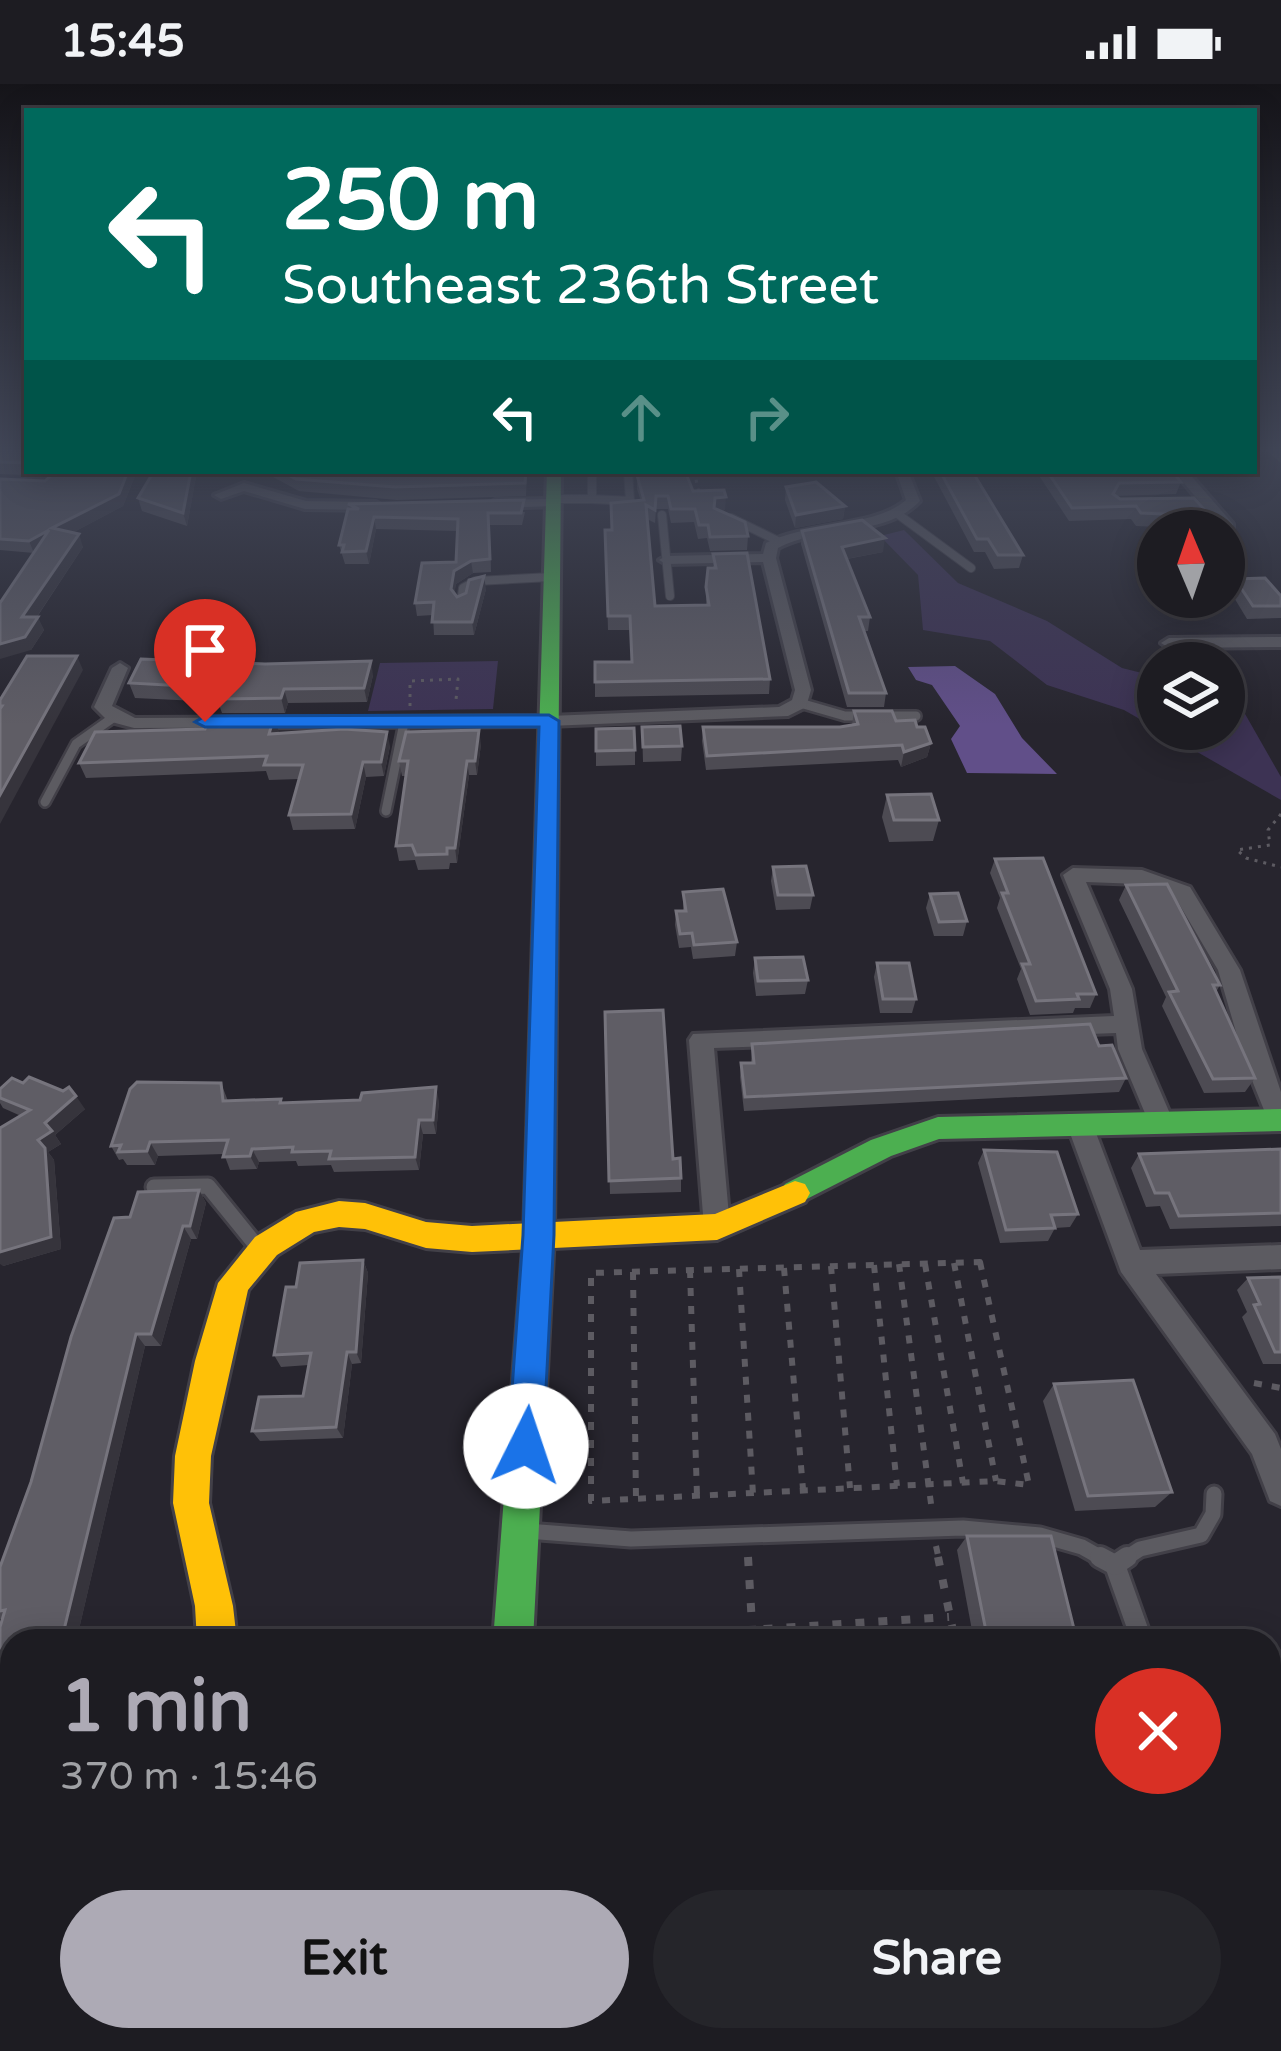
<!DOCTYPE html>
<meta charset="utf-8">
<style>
body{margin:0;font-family:"Varela Round",sans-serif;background:#25252a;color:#f1f3f6;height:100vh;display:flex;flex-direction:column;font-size:45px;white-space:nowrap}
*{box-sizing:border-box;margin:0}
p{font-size:39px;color:#a0a1a5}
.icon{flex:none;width:66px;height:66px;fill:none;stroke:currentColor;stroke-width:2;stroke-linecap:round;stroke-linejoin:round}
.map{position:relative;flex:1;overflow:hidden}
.side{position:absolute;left:0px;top:1545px;width:1281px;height:423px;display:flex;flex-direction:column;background:#1d1c22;border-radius:36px 36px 0 0;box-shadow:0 6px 30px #0003,0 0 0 3px #3b3a40}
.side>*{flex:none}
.guide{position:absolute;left:24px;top:24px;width:1233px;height:366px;border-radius:0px;box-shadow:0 6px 30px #0003,0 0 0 3px #3b3a40;background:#00695c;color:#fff;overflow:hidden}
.needle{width:78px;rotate:358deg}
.fabs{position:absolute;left:1137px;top:426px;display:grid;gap:24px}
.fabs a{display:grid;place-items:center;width:108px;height:108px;border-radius:50%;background:#1d1c22;box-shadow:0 6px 30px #0003,0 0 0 3px #3b3a40;font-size:60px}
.pin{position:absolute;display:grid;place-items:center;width:102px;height:102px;color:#fff;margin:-123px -51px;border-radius:50% 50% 50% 0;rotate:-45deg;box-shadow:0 0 12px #0007}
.pin .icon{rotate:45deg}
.me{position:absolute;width:132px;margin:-66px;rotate:4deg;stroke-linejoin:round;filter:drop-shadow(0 0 9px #0008)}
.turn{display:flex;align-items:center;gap:42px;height:252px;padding:0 60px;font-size:54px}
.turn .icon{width:156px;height:156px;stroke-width:2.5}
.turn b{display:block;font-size:84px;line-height:102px}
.lanes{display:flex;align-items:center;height:114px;padding:0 60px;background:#0003;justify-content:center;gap:60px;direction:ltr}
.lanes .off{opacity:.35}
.round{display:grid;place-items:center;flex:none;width:126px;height:126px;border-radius:63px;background:#25252a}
.summary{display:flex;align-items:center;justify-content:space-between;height:204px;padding:0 60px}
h1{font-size:72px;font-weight:700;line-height:90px;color:#adaab5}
.primary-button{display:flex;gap:24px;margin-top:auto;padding:24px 60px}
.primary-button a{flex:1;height:138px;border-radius:72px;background:#adaab5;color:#111;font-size:48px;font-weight:700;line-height:138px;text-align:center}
.primary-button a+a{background:#25252a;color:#f1f3f6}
.status{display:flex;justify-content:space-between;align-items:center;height:84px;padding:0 60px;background:#1d1c22;direction:ltr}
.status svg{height:33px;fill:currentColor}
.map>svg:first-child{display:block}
.green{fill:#3d3354}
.water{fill:#614f89}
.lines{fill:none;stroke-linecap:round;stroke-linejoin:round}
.lane-far3-casing{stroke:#424048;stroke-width:10}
.lane-far2-casing{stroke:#424048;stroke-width:14}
.lane-far1-casing{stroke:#424048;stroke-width:21}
.lane-casing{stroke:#424048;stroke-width:26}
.street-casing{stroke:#424048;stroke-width:6}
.fast-casing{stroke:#424048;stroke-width:6}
.slow-casing{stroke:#424048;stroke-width:6}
.jam-casing{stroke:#424048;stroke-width:6}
.path-far2{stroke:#5d5b62;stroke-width:3;stroke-dasharray:3 6;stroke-linecap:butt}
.path-far1{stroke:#5d5b62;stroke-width:6;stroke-dasharray:8 10;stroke-linecap:butt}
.path{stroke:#5d5b62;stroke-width:8;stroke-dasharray:9 14;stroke-linecap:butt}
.lane-far3{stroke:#5c5b61;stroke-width:8}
.lane-far2{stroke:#5c5b61;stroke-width:9}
.lane-far1{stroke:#5c5b61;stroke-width:15}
.lane{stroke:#5c5b61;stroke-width:20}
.street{fill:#5c5b61;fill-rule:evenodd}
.fast{fill:#4caf50;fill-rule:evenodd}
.slow{fill:#ffc107;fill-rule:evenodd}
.jam{fill:#c62828;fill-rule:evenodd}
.wall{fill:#4d4b53}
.shaded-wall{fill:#36343c}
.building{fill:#5f5d65;stroke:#76747d;stroke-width:3}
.route{fill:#1a73e8;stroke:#114b97;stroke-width:3}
</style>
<div class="status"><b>15:45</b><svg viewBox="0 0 49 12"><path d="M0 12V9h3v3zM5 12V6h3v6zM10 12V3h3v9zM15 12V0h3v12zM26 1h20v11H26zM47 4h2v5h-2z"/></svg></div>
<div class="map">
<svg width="1281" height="1967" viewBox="0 0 1281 1967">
<rect width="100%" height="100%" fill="#27252e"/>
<g class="green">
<polygon points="904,446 958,499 1047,537 1122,584 1158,593 1158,645 1224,645 1224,611 1236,614 1281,693 1281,716 1124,626 1047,601 990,557 923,546 918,491 880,452"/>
<polygon points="498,577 493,625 368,627 380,579"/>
</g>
<polygon class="water" points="955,582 995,610 1022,654 1057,690 967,689 951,655 960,642 932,601 916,596 908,583"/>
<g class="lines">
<defs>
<g id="lane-far3">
<polyline points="552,415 592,415 592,387"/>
<polyline points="592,415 630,417 628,387"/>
<polyline points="662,431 670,512"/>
<polyline points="899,431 971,484"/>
<polyline points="731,434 778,457"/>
<polyline points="461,518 463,504 476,497 551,493"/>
</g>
<g id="lane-far2">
<polyline points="800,619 845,632 916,632"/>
<polyline points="45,718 76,660 114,633"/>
<polyline points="386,727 404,639"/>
</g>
<g id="lane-far1">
<polyline points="154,1103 208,1102 260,1166"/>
<polyline points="527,1447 631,1455 963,1444 1040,1451 1082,1463 1105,1476"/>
<polyline points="1123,1476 1140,1465 1201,1451 1213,1430 1214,1410"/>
</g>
<g id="lane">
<polyline points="1100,1473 1115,1481 1142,1557"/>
<polyline points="1115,1481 1127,1473"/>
<polyline points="1269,1877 1281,1914"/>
</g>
<g id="street">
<path d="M896,387H908L920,417C885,454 821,441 778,464L776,474L811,606L806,623L788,632L549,642L134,644L108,637L94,623L112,584L120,579L128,584L112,622L135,634L549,632L779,623L792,616L795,606L763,478L666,480L659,476L666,472L763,470L766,459C807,438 876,443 906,416Z"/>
<polygon points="1174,387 1187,387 1233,440 1233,446 1223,446"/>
<polygon points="244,399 306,417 376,418 383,422 376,426 305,425 244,407 221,415 214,411"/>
<polygon points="552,415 559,419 557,422 495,424 488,420 495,416"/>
<polygon points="1281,553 1281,563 1169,564 1161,559 1169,554"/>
<polygon points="1073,784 1142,786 1190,803 1240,886 1281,1008 1281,1046 1271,1043 1268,1036 1245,979 1218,886 1175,813 1140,800 1086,798 1132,905 1142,965 1174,1039 1170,1046 1152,1046 1118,965 1116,949 714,964 730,1143 727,1151 717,1155 707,1151 704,1143 689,956 693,950 1114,932 1110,905 1063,791"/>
<polygon points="1080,1031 1089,1034 1093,1041 1140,1166 1281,1161 1281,1185 1156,1190 1275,1350 1281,1365 1281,1422 1270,1417 1252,1370 1121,1188 1067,1041 1071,1034"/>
<polygon points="114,1956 156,1956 153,1967 111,1967"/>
</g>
<g id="fast">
<polygon points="547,387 561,387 554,1151 533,1557 493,1557 524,1151"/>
<polygon points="1281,1025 1281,1047 939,1055 891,1072 795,1121 785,1118 780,1109 785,1100 871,1056 938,1033"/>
</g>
<polygon id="slow" points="795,1097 805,1100 810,1109 805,1118 717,1156 472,1168 426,1164 365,1145 339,1143 314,1148 277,1171 248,1206 211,1372 209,1419 233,1522 237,1557 197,1557 195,1522 173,1419 175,1372 195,1277 218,1199 255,1153 296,1128 339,1117 365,1119 426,1138 472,1142 715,1130"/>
<rect id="jam" x="464" y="1956" width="48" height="11"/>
</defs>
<use href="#lane-far3" class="lane-far3-casing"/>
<use href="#lane-far2" class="lane-far2-casing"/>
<use href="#lane-far1" class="lane-far1-casing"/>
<use href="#lane" class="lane-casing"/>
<use href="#street" class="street-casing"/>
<use href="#fast" class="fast-casing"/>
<use href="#slow" class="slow-casing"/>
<use href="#jam" class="jam-casing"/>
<g class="path-far2">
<polyline points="694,387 699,409"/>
<polyline points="410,622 410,597 458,595 456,616"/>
<polyline points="1281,730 1268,746 1270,761 1237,766 1246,774 1281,783"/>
</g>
<g class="path-far1">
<polygon points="980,1178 1029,1401 996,1397 591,1417 591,1189"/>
<polyline points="954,1179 996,1397"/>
<polyline points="899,1180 932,1427"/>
<polyline points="925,1180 963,1399"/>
<polyline points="874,1181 897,1402"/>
<polyline points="831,1182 850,1404"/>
<polyline points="784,1184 803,1405"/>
<polyline points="739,1185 753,1410"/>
<polyline points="690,1186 697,1412"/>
<polyline points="633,1188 636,1415"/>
<polyline points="1254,1299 1281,1304"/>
<polyline points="936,1462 939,1476"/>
</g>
<g class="path">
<polyline points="748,1473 753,1557"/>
<polyline points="938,1473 955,1557"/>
<polyline points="580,1557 949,1533"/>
</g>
<use href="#lane-far3" class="lane-far3"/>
<use href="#lane-far2" class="lane-far2"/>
<use href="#lane-far1" class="lane-far1"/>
<use href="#lane" class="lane"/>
<use href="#street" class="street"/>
<use href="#fast" class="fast"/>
<use href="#slow" class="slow"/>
<use href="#jam" class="jam"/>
</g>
<g class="wall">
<polygon points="0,366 27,366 27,387 137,387 123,422 72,449 83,463 37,533 44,546 31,566 34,469 0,466 0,395 45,397 51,392 0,390"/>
<polygon points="1266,366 1281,366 1281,379"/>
<polygon points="197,387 187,442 142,427 138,414"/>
<polygon points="262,387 527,387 526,412 397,416 299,407"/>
<polygon points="648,387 685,387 693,407 725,426 720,427 748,452 747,466 710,467 707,454 698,455 694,438 671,439 668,425 656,425 655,439 647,435 655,522 706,521 706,503 713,484 713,470 770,595 769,610 595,613 595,578 632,578 630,546 608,546 605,446 612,446 641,417 637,405 637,391 648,391"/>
<polygon points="931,387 972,387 1023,471 1019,484 994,485 985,468 974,468"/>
<polygon points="1036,387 1172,387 1181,398 1176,410 1115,412 1120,415 1210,432 1204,445 1136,442 1131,435 1069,437"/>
<polygon points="786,403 845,422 843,435 795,444 785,416"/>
<polygon points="348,420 525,428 522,441 490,441 491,488 473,489 456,500 454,509 457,513 486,505 474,551 434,551 433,531 417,532 415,519 456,478 458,447 376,445 369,480 345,480 339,461 349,425"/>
<polygon points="802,447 883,468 847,475 870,533 868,547 864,547 886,609 884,623 847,623 801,460"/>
<polygon points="1235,495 1281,512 1281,534 1247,535 1230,507"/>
<polygon points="373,591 367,618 288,619 285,629 222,629 218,618 135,614 129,599"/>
<polygon points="854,627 917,643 931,659 927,673 901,683 898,676 706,686 702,657 703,643 840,643 852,641"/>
<polygon points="274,633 278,649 390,662 384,692 366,693 355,745 293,746 289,731 299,695 269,696 266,687 86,694 79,679 205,645"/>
<polygon points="642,643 682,662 681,677 643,678"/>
<polygon points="596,645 635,666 635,681 596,682"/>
<polygon points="481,660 477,691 469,691 457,779 450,779 449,785 418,786 415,776 399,777 396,762 406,692 402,692 399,677"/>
<polygon points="887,711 939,736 933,757 889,758 882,733"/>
<polygon points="995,775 1096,910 1090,924 1075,924 1073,929 1030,931 1017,895 1021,885 997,824 1000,814 990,789"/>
<polygon points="773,783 813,811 810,825 776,826 771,797"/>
<polygon points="1126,801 1220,901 1216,908 1255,994 1245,1008 1204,1009 1162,922 1166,913 1119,816"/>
<polygon points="683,808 737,858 735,872 693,875 691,863 679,864 675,841 676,827 683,827"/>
<polygon points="930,810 967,837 963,852 934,852 926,824"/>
<polygon points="755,874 808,896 805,910 756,912 753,889"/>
<polygon points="877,879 916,915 912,929 880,929 874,893"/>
<polygon points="605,928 673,1075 681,1094 681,1108 610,1110"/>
<polygon points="752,960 1099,962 1126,994 1119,1008 744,1027 740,993 741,979 751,979"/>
<polygon points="221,999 228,1017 281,1015 283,1019 439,1017 436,1050 423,1050 419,1086 334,1088 331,1081 298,1082 296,1077 259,1078 257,1085 230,1086 224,1070 158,1072 155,1081 127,1081 123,1075 119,1076 111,1062"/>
<polygon points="0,1005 85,1025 55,1051 61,1060 48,1068 54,1076 61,1165 3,1182 21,1032 3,1024 0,1019"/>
<polygon points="1281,1065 1281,1142 1170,1145 1160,1122 1146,1123 1131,1084 1139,1070"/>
<polygon points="984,1066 1078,1130 1070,1143 1055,1144 1048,1157 1000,1159 978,1079"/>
<polygon points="199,1106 206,1119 197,1155 191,1155 161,1262 145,1262 79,1545 94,1553 92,1557 12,1557 12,1578 0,1573 0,1543 2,1535 0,1535 0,1483"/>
<polygon points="363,1176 368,1189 361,1279 352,1280 343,1354 260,1357 252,1347 303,1312 309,1281 281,1283 274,1271 296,1203"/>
<polygon points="1281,1193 1281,1280 1263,1280 1242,1233 1247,1228 1237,1206 1248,1194"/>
<polygon points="1054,1300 1172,1408 1155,1423 1075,1427 1043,1317"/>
<polygon points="967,1452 1077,1557 974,1557 957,1466"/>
<rect x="0" y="1589" width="12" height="30"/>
</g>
<g class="shaded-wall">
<polygon points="128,387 137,387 123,422 57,457 52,444"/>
<polygon points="191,387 197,387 187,442 183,429"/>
<polygon points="726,413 725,426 714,427 715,414"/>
<polygon points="845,422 843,435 795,444 796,431"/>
<polygon points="374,433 376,445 369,480 366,467"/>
<polygon points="49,446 34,469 29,457"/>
<polygon points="79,450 83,463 28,546 22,533"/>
<polygon points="885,454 883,468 840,476 842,463"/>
<polygon points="471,477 473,489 456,500 453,518 451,505 454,487"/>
<polygon points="484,492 486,505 474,551 472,538"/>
<polygon points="38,533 44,546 31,566 0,575 0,560"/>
<polygon points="77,572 83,586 0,740 0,711"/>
<polygon points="371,577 373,591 367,618 364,604"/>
<polygon points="284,605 288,619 285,629 281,614"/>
<polygon points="274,633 279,648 273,664 269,650"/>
<polygon points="479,646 481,660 477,691 475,677"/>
<polygon points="387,648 390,662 384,692 381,678"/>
<polygon points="931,659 927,673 901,683 904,668"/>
<polygon points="467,677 469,691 457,779 455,764"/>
<polygon points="363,678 366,693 355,745 351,730"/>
<polygon points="436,1003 439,1017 436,1050 433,1036"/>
<polygon points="76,1012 85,1025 55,1051 61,1060 48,1068 54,1076 61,1165 3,1182 0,1180 0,1168 45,1039"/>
<polygon points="419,1036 423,1050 419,1086 415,1073"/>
<polygon points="150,1058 158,1072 155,1081 147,1067"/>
<polygon points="252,1065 259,1078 257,1085 250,1072"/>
<polygon points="199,1106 206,1119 197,1155 190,1142"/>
<polygon points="183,1142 191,1155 161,1262 151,1250"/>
<polygon points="363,1176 368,1189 361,1279 356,1268"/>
<polygon points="136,1250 145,1262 77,1554 64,1546"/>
<polygon points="347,1268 352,1280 343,1354 336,1343"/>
<polygon points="351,1544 359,1552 358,1557 350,1557"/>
<polygon points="81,1545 94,1553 92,1557 78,1557"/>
</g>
<g class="building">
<polygon points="0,366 27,366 27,379 0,378"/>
<polygon points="56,387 128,387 119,410 52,444 79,450 22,533 38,533 25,553 0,560 0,519 49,446 29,457 0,455 0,395 45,397"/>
<polygon points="154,387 191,387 183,429 138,414"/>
<polygon points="281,387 526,387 525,399 395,403 296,395"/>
<polygon points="651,387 685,387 693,407 724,406 726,413 715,414 714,424 745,438 748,452 710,453 708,441 699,441 695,425 671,425 668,412 656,412 655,426 646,421 655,522 709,521 706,503 708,484 716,484 713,470 747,469 770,595 595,598 595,578 632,578 630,532 608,532 605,446 612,446 611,419 644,416 637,391 652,391"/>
<polygon points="940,387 972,387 1023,471 998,471 988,455 977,455"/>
<polygon points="1047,387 1172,387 1181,398 1119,399 1113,410 1120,415 1194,414 1210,432 1141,429 1136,422 1072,424"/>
<polygon points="816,398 845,422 796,431 786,403"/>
<polygon points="524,416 521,429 488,429 490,475 471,477 454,487 451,505 457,513 466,509 469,496 484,492 472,538 432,538 434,518 415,519 422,479 456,478 458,435 374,433 366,467 342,468 344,461 339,461 348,425 359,425 348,420"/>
<polygon points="862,436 885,454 842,463 870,533 859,533 886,609 849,609 802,447"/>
<polygon points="1265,494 1281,512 1281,522 1253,522 1235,495"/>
<polygon points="27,572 77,572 0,711 0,625 2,622 0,622 0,616"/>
<polygon points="141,575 265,580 371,577 364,604 284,605 281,614 217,615 221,604 129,599"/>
<polygon points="854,627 892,627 896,637 915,636 917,643 925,643 931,659 904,668 902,661 707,672 703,643 840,643 858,640"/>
<polygon points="274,633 269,650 344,645 387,648 381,678 363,678 351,730 289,731 303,681 264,681 267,672 79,679 95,648 205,645 209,634"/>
<polygon points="680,642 682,662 643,663 642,643"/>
<polygon points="634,644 635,666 596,667 596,645"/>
<polygon points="479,646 475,677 467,677 455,764 447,764 447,770 416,771 412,761 396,762 408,677 399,677 406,648"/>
<polygon points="931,710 939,736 894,736 887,711"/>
<polygon points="1043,774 1096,910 1077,910 1079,915 1036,917 1022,880 1030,880 1002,809 1008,809 995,775"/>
<polygon points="806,782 813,811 778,811 773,783"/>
<polygon points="1167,800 1220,901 1213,901 1255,994 1213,995 1169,908 1178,907 1126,801"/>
<polygon points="723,805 737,858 694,861 692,849 680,850 676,827 686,827 683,808"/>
<polygon points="958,809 967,837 939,838 930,810"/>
<polygon points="803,873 808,896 758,897 755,874"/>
<polygon points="877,879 909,879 916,915 883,915"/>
<polygon points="663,926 673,1075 680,1074 681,1094 609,1097 605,928"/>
<polygon points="1090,940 1099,962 1112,961 1126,994 745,1013 741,979 754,979 752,960"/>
<polygon points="29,993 63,1007 69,1003 76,1012 45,1039 52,1047 38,1056 45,1064 51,1153 0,1168 0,1044 30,1026 0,1014 0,1005 12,994 23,999"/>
<polygon points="137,998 221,999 223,1017 281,1015 280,1019 360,1016 362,1009 436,1003 433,1036 419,1036 415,1073 329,1075 331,1067 292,1068 293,1063 252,1065 250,1072 223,1073 228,1056 150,1058 147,1067 118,1068 121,1061 111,1062 130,1005"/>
<polygon points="1281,1065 1281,1129 1179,1132 1169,1109 1155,1109 1139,1070"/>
<polygon points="984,1066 1057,1068 1078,1130 1051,1131 1055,1144 1006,1146"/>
<polygon points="199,1106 190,1142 183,1142 151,1250 136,1250 64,1546 81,1545 78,1557 12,1557 12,1575 0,1571 0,1543 5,1526 0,1527 0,1483 31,1398 71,1253 114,1134 130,1133 138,1108"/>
<polygon points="363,1176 356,1268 347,1268 336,1343 252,1347 259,1313 303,1312 311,1269 274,1271 286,1203 296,1203 300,1179"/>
<polygon points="1281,1193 1281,1268 1275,1268 1254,1221 1260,1220 1248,1194"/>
<polygon points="1133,1296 1172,1408 1088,1412 1054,1300"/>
<polygon points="967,1452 1051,1452 1077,1557 988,1557"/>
<polygon points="351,1544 350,1557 268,1557 270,1547"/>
<rect x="0" y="1589" width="12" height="23"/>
</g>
<linearGradient id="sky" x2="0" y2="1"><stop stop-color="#151419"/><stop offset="0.57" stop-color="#414657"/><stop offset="1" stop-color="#414657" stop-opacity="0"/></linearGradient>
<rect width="1281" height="641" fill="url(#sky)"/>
<polygon class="route" points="549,631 559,637 554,1151 543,1362 538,1375 526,1380 513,1375 508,1362 523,1151 539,643 205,643 195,638 205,632"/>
</svg>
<div class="fabs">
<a><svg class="needle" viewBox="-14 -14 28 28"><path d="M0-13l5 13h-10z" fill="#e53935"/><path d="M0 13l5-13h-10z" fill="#a0a1a5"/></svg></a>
<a><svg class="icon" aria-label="layers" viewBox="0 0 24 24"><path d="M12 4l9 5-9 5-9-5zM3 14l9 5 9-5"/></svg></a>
</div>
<div class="pin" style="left:205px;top:638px;background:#d93025"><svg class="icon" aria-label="arrive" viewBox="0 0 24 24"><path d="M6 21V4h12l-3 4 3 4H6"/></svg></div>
<svg class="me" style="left:526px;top:1362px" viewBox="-20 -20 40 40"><circle r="19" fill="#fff"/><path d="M0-13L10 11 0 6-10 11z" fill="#1a73e8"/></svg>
<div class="guide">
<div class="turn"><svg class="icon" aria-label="left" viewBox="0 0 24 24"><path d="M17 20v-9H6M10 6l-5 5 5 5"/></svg><div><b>250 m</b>Southeast 236th Street</div></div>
<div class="lanes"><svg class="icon" aria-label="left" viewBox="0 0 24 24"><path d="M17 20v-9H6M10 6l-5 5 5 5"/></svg><svg class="icon off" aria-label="ahead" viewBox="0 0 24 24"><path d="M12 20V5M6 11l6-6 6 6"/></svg><svg class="icon off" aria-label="right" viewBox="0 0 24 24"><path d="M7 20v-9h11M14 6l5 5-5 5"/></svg></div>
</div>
<section class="side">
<div class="summary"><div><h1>1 min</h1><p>370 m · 15:46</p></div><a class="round" style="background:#d93025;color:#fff"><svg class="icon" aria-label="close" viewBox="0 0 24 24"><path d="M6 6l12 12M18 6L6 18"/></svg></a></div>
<div class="primary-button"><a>Exit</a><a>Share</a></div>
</section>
</div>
